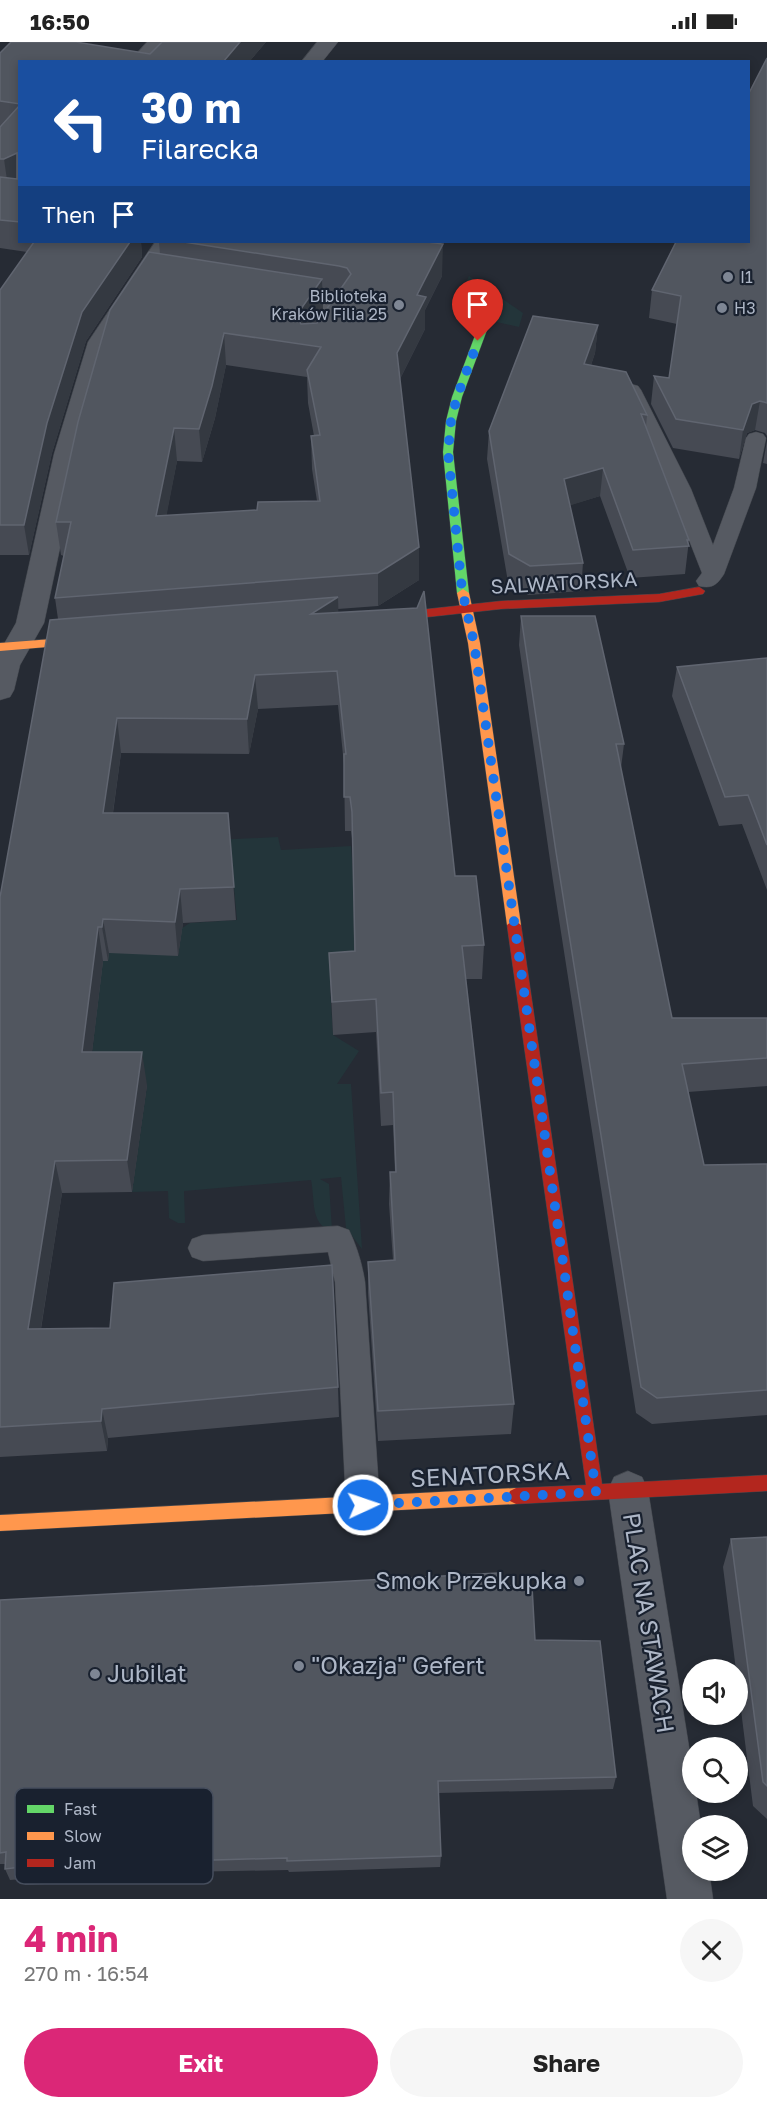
<!DOCTYPE html>
<meta charset="utf-8">
<style>
body{margin:0;font-family:"Golos Text",sans-serif;background:#f6f6f6;color:#222;height:100vh;display:flex;flex-direction:column;font-size:22px;white-space:nowrap}
*{box-sizing:border-box;margin:0}
p{font-size:20px;color:#767676}
.icon{flex:none;width:33px;height:33px;fill:none;stroke:currentColor;stroke-width:2;stroke-linecap:round;stroke-linejoin:round}
.map{position:relative;height:1857px;overflow:hidden}
.drawer{display:flex;flex-direction:column;background:#fff;flex:1}
.drawer>*{flex:none}
.banner{position:absolute;left:18px;top:18px;width:732px;height:183px;border-radius:0px;box-shadow:0 3px 9px #0003;background:#1a4fa0;color:#fff;overflow:hidden}
.controls{position:absolute;left:682px;top:1617px;display:grid;gap:12px}
.controls a{display:grid;place-items:center;width:66px;height:66px;border-radius:50%;background:#fff;box-shadow:0 3px 9px #0003;font-size:30px}
.pin{position:absolute;display:grid;place-items:center;width:51px;height:51px;color:#fff;margin:-62px -26px;border-radius:50% 50% 50% 0;rotate:-45deg;box-shadow:0 0 6px #0007}
.pin .icon{rotate:45deg}
.me{position:absolute;width:66px;margin:-33px;rotate:87deg;stroke-linejoin:round;filter:drop-shadow(0 0 4px #0008)}
.turn{display:flex;align-items:center;gap:21px;height:126px;padding:0 24px;font-size:27px}
.turn .icon{width:78px;height:78px;stroke-width:2.5}
.turn b{display:block;font-size:42px;line-height:51px}
.then{display:flex;align-items:center;height:57px;padding:0 24px;background:#0003;gap:12px;font-size:22px}
.round{display:grid;place-items:center;flex:none;width:63px;height:63px;border-radius:32px;background:#f6f6f6}
.summary{display:flex;align-items:center;justify-content:space-between;height:102px;padding:0 24px}
h1{font-size:36px;font-weight:700;line-height:45px;color:#db2777}
.cta{display:flex;gap:12px;margin-top:auto;padding:12px 24px}
.cta a{flex:1;height:69px;border-radius:36px;background:#db2777;color:#fff;font-size:24px;font-weight:700;line-height:69px;text-align:center}
.cta a+a{background:#f6f6f6;color:#222}
.status{display:flex;justify-content:space-between;align-items:center;height:42px;padding:0 30px;background:#fff;direction:ltr}
.status svg{height:16px;fill:currentColor}
.map>svg:first-child{display:block}
.green{fill:#23353a}
.lines{fill:none;stroke-linecap:round;stroke-linejoin:round}
.lane-casing{stroke:#42464d;stroke-width:1}
.street-casing{stroke:#42464d;stroke-width:1}
.fast-casing{stroke:#42464d;stroke-width:1}
.slow-casing{stroke:#42464d;stroke-width:1}
.jam-casing{stroke:#42464d;stroke-width:1}
.lane{fill:#565a62;fill-rule:evenodd}
.street{fill:#565a62;fill-rule:evenodd}
.fast{fill:#63d668;fill-rule:evenodd}
.slow{fill:#ff974d;fill-rule:evenodd}
.jam{fill:#b3261e;fill-rule:evenodd}
.wall{fill:#464a53;fill-rule:evenodd}
.shaded-wall{fill:#343941}
.building{fill:#51565f;stroke:#606570;stroke-width:1.5;fill-rule:evenodd}
.route{stroke:#1a73e8;stroke-width:10;stroke-dasharray:0 18}
.poi-dot{fill:#7e8694;stroke:#19212f;stroke-width:2}
.labels{text-anchor:middle;stroke-width:4.5;stroke-linejoin:round;paint-order:stroke}
.far-poi-label{font-size:16px;fill:#aeb7c7;stroke:#19212f;text-anchor:start}
.street-label{font-size:20px;fill:#aeb7c7;stroke:#19212f}
.near-street-label{font-size:24px;fill:#aeb7c7;stroke:#19212f}
.near-poi-label{font-size:24px;fill:#aeb7c7;stroke:#19212f;text-anchor:start}
.key{fill:#19212f;stroke:#464e5d;stroke-width:1.5}
.key-label{font-size:16px;fill:#aeb7c7}
</style>
<div class="status"><b>16:50</b><svg viewBox="0 0 49 12"><path d="M0 12V9h3v3zM5 12V6h3v6zM10 12V3h3v9zM15 12V0h3v12zM26 1h20v11H26zM47 4h2v5h-2z"/></svg></div>
<div class="map">
<svg width="767" height="1857" viewBox="0 0 767 1857">
<rect width="100%" height="100%" fill="#262b34"/>
<g class="green">
<polygon points="469,234 523,271 519,285 452,270"/>
<path d="M278,795L281,808L351,804L353,830L394,871L330,945L333,993L359,1009L337,1042H351L362,1207L346,1186L341,1135L320,1137L329,1142L332,1188C310,1185 315,1155 311,1138L184,1149L185,1181H178L169,1176L168,1149L132,1150L147,1044L92,1013L102,919L110,900L178,914L182,886L190,881L237,878L234,846L195,799Z"/>
</g>
<g class="lines">
<defs>
<g id="lane">
<polygon points="147,0 164,0 147,20 129,20"/>
<polygon points="286,249 339,258 346,260 349,264 330,291 316,291 313,287 327,268 279,259 276,255 279,251"/>
<path d="M631,342L638,344L641,348L691,447L713,503L734,446L746,396L749,392L756,390L763,392L766,396L756,446L724,532C717,543 712,547 699,544L696,539L702,531L669,447L621,348L624,344Z"/>
<path d="M338,1184L349,1188C357,1205 362,1221 365,1240L380,1463L375,1474L363,1478L351,1474L346,1463L335,1240L328,1210L203,1219L192,1215L188,1206L192,1197L203,1193Z"/>
</g>
<g id="street">
<polygon points="317,0 338,0 322,20 301,20"/>
<polygon points="155,200 177,200 112,300 80,412 44,581 20,623 14,648 10,655 0,658 0,609 16,581 54,412 88,300"/>
<polygon points="628,1429 642,1435 648,1448 693,1730 693,1750 696,1750 701,1784 693,1784 693,1828 709,1828 713,1857 667,1857 608,1448 614,1435"/>
</g>
<polygon id="fast" points="485,277 490,280 462,355 456,379 453,410 469,551 463,555 457,551 443,410 446,379 452,355 480,280"/>
<g id="slow">
<polygon points="463,547 469,551 480,601 521,883 514,888 507,883 468,601 457,551"/>
<polygon points="91,594 97,598 95,601 0,609 0,601"/>
<polygon points="516,1446 522,1449 524,1454 522,1459 516,1462 0,1489 0,1473"/>
</g>
<g id="jam">
<polygon points="699,545 705,549 703,552 659,560 501,567 382,580 376,576 382,572 501,559 659,552"/>
<polygon points="514,878 521,883 602,1442 767,1433 767,1449 516,1462 510,1459 508,1454 510,1449 516,1446 586,1443 507,883"/>
</g>
</defs>
<use href="#lane" class="lane-casing"/>
<use href="#street" class="street-casing"/>
<use href="#fast" class="fast-casing"/>
<use href="#slow" class="slow-casing"/>
<use href="#jam" class="jam-casing"/>
<use href="#lane" class="lane"/>
<use href="#street" class="street"/>
<use href="#fast" class="fast"/>
<use href="#slow" class="slow"/>
<use href="#jam" class="jam"/>
</g>
<g class="wall">
<polygon points="162,0 266,0 249,20 20,20 20,200 141,200 142,215 86,299 52,411 29,513 0,513 0,248 27,210 0,206 0,11 150,12"/>
<polygon points="767,16 767,394 765,391 755,388 747,391 739,417 673,406 651,362 654,334 669,336 677,282 649,276 652,248"/>
<path d="M159,200H427L442,234L425,268V287L400,337L419,505V538L378,564L338,567V571L455,834L484,903L482,937H466L514,1362L511,1392L378,1399L368,1251V1220L393,1218L389,1162L390,1130H395L393,1083L381,1084L376,990L333,993L329,911L354,909L353,804L351,789H345L344,723L338,663L258,667L249,712L121,711L113,771H228L236,878L183,881L178,914L109,911L108,919H103L92,1010L147,1043L132,1150L62,1151L41,1287L338,1345L339,1375L108,1396L107,1409L0,1415V855L58,577L55,556L64,514L61,513L56,480L160,212ZM323,253L335,255L317,281H315L323,270ZM226,323L307,335L308,361L314,394H311L312,427L317,459L257,468L166,474L177,419L202,420L215,376Z"/>
<polygon points="598,283 595,311 591,323 647,373 646,385 689,498 685,532 630,536 600,454 570,463 583,521 581,549 528,553 508,540 487,417 489,389"/>
<polygon points="767,399 767,422 763,421"/>
<polygon points="521,574 624,702 621,726 672,976 767,976 767,1044 688,1050 704,1123 767,1122 767,1373 652,1382 636,1371 553,839 519,603"/>
<polygon points="767,616 767,848 742,782 719,784 672,654 677,625"/>
<polygon points="767,1495 767,1777 753,1764 738,1644 738,1628 736,1628 723,1525 731,1497"/>
<polygon points="497,1544 535,1598 616,1735 613,1747 438,1751 441,1814 440,1825 289,1830 288,1828 183,1830 182,1841 127,1842 126,1838 25,1843 22,1837 10,1838 5,1827 5,1822 0,1822 0,1558"/>
</g>
<g class="shaded-wall">
<polygon points="240,0 266,0 249,20 223,20"/>
<polygon points="17,111 20,140 8,145 4,117"/>
<polygon points="130,200 141,200 142,215 86,299 52,411 29,513 24,483 47,381 82,270"/>
<polygon points="443,202 442,234 425,268 425,287 397,343 397,311 417,253"/>
<polygon points="322,237 323,270 300,302 296,274"/>
<polygon points="598,283 595,311 582,350 584,322"/>
<polygon points="224,291 226,323 215,376 202,420 199,387"/>
<polygon points="760,359 755,388 747,391 739,417 743,388 752,362"/>
<polygon points="174,386 177,419 160,508 156,474"/>
<polygon points="603,426 600,454 562,466 564,437"/>
<polygon points="419,505 419,538 378,564 378,531"/>
<polygon points="338,555 339,589 311,572"/>
<polygon points="255,633 258,667 249,712 247,677"/>
<polygon points="117,676 121,711 108,805 103,771"/>
<polygon points="180,847 183,881 178,914 175,880"/>
<polygon points="103,877 109,911 108,919 102,885"/>
<polygon points="98,885 103,919 88,1043 82,1010"/>
<polygon points="142,1010 147,1043 132,1150 127,1118"/>
<polygon points="55,1119 62,1151 36,1317 28,1287"/>
<polygon points="102,1367 108,1396 107,1409 101,1379"/>
<polygon points="180,1819 183,1830 182,1841 179,1830"/>
</g>
<g class="building">
<polygon points="11,0 76,0 150,12 162,0 240,0 223,20 20,20 20,62 0,59 0,11"/>
<polygon points="767,16 767,361 760,359 752,362 743,388 676,377 654,334 669,336 681,254 652,248 676,200 748,200 748,53"/>
<polygon points="20,63 20,180 0,178 0,135 17,137 17,111 4,117 0,117 0,85"/>
<polygon points="34,200 130,200 82,270 47,381 24,483 0,483 0,248"/>
<path d="M184,200H427L443,202L417,253L426,255L397,311L419,505L378,531L55,556L71,480H56L78,380L110,268L149,210L322,237L296,274L301,282L317,281L351,232L347,226L339,224ZM224,291L321,305L307,328L320,393L311,394L320,459L258,460L257,468L156,474L174,386L199,387L212,344Z"/>
<polygon points="533,274 598,283 584,322 626,330 647,373 641,372 689,498 687,498 689,504 633,508 603,426 564,437 583,521 530,524 509,512 489,389"/>
<polygon points="424,549 455,834 476,834 484,903 462,904 514,1362 378,1369 368,1220 395,1218 390,1130 396,1130 393,1050 381,1051 376,957 332,960 329,911 355,909 352,770 350,755 344,755 344,712 346,712 337,629 255,633 247,677 117,676 103,771 228,771 234,845 180,847 175,880 103,877 102,885 98,885 82,1010 142,1010 127,1118 55,1119 28,1287 110,1286 114,1241 332,1223 338,1345 102,1367 101,1379 0,1385 0,855 50,578 338,555 311,572 417,566"/>
<polygon points="521,574 595,574 624,702 616,702 672,976 767,976 767,1016 682,1022 704,1123 767,1122 767,1348 657,1356 641,1345 556,810"/>
<polygon points="767,616 767,803 748,753 725,755 677,625"/>
<polygon points="767,1495 767,1744 763,1740 731,1497"/>
<polygon points="497,1531 497,1544 532,1544 535,1598 600,1599 616,1735 438,1739 441,1814 287,1819 287,1816 180,1819 179,1830 124,1830 124,1827 20,1832 21,1825 5,1827 6,1810 0,1811 0,1558"/>
</g>
<g class="lines">
<polyline class="route" points="363,1463 596,1450 474,601 462,548 448,410 451,379 457,355 478,299"/>
</g>
<g class="poi-dot">
<circle cx="728" cy="235" r="6"/>
<circle cx="399" cy="263" r="6"/>
<circle cx="722" cy="266" r="6"/>
<circle cx="579" cy="1539" r="6"/>
<circle cx="299" cy="1624" r="6"/>
<circle cx="95" cy="1632" r="6"/>
</g>
<g class="labels">
<g class="far-poi-label">
<text x="740" y="241">I1</text>
<text x="387" y="260" text-anchor="end">Biblioteka<tspan x="387" dy="18">Kraków Filia 25</tspan></text>
<text x="734" y="272">H3</text>
</g>
<g class="street-label">
<text transform="translate(564 541) rotate(-3)" y="7">SALWATORSKA</text>
</g>
<g class="near-street-label">
<text transform="translate(490 1433) rotate(-3)" y="8">SENATORSKA</text>
<text transform="translate(648 1581) rotate(81)" y="8">PLAC NA STAWACH</text>
</g>
<g class="near-poi-label">
<text x="567" y="1547" text-anchor="end">Smok Przekupka</text>
<text x="311" y="1632">"Okazja" Gefert</text>
<text x="107" y="1640">Jubilat</text>
</g>
</g>
<rect x="15" y="1746" width="198" height="96" rx="9" class="key"/>
<rect x="27" y="1763" width="27" height="8" fill="#63d668"/>
<rect x="27" y="1790" width="27" height="8" fill="#ff974d"/>
<rect x="27" y="1817" width="27" height="8" fill="#b3261e"/>
<g class="key-label">
<text x="64" y="1773">Fast</text>
<text x="64" y="1800">Slow</text>
<text x="64" y="1827">Jam</text>
</g>
</svg>
<div class="controls">
<a><svg class="icon" aria-label="sound" viewBox="0 0 24 24"><path d="M4 9h4l5-4v14l-5-4H4zM17 9q2 3 0 6"/></svg></a>
<a><svg class="icon" aria-label="search" viewBox="0 0 24 24"><circle cx="10" cy="10" r="6"/><path d="M15 15l6 6"/></svg></a>
<a><svg class="icon" aria-label="layers" viewBox="0 0 24 24"><path d="M12 4l9 5-9 5-9-5zM3 14l9 5 9-5"/></svg></a>
</div>
<div class="pin" style="left:478px;top:299px;background:#d93025"><svg class="icon" aria-label="arrive" viewBox="0 0 24 24"><path d="M6 21V4h12l-3 4 3 4H6"/></svg></div>
<svg class="me" style="left:363px;top:1463px" viewBox="-20 -20 40 40"><circle r="17" fill="#1a73e8" stroke="#fff" stroke-width="3"/><path d="M0-11L8 9 0 5-8 9z" fill="#fff"/></svg>
<div class="banner">
<div class="turn"><svg class="icon" aria-label="left" viewBox="0 0 24 24"><path d="M17 20v-9H6M10 6l-5 5 5 5"/></svg><div><b>30 m</b>Filarecka</div></div>
<div class="then">Then<svg class="icon" aria-label="arrive" viewBox="0 0 24 24"><path d="M6 21V4h12l-3 4 3 4H6"/></svg></div>
</div>
</div>
<section class="drawer">
<div class="summary"><div><h1>4 min</h1><p>270 m · 16:54</p></div><a class="round"><svg class="icon" aria-label="close" viewBox="0 0 24 24"><path d="M6 6l12 12M18 6L6 18"/></svg></a></div>
<div class="cta"><a>Exit</a><a>Share</a></div>
</section>
